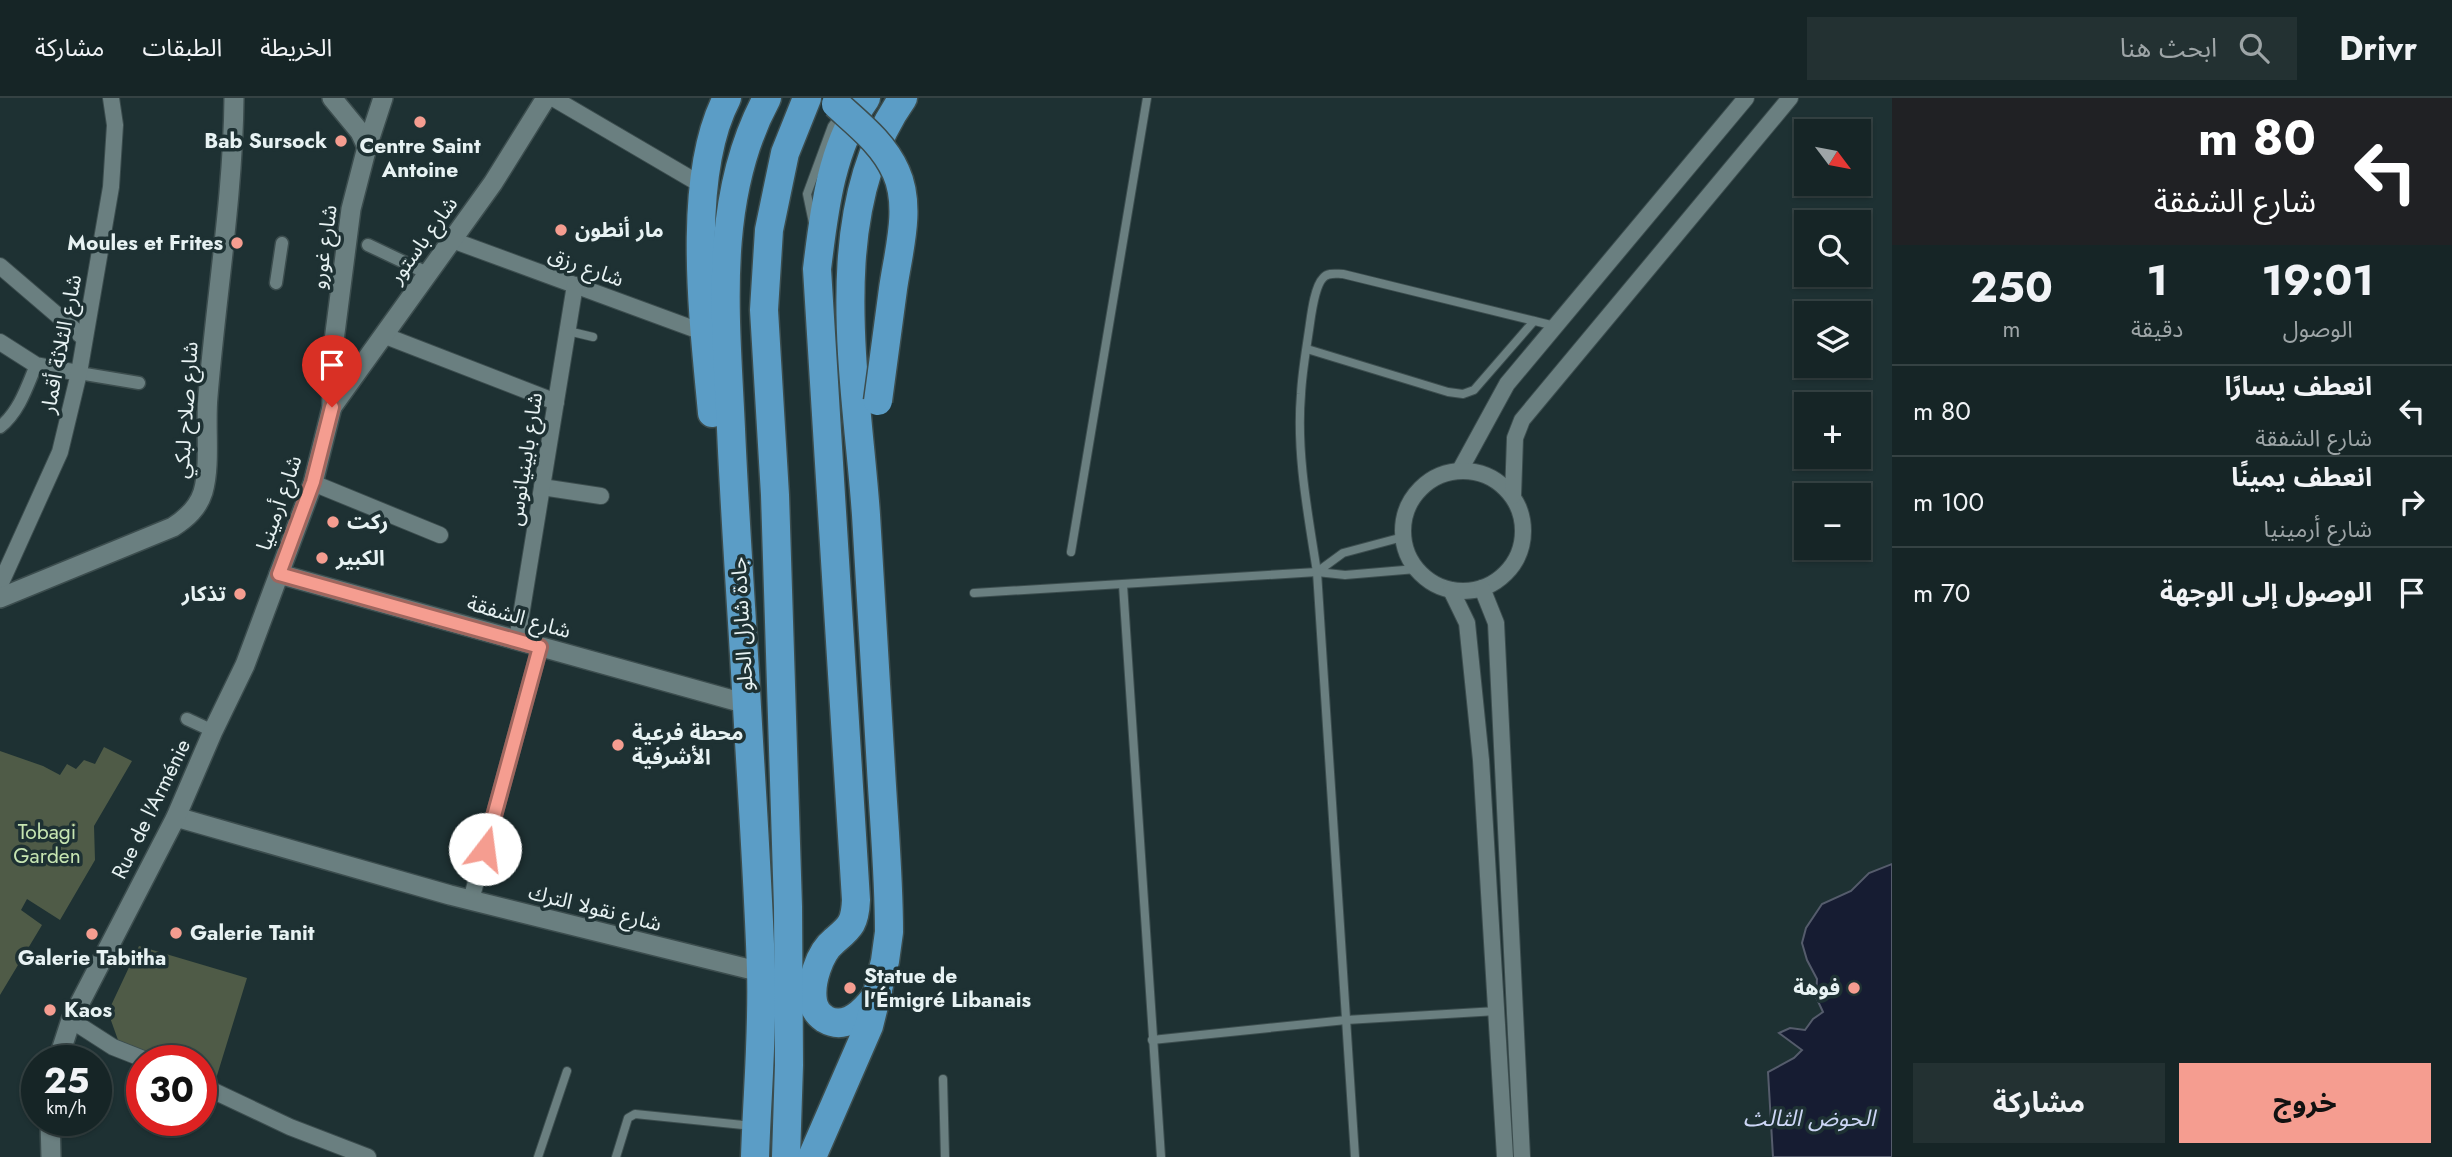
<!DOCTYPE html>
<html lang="ar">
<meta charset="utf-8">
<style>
body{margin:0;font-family:Jost,"Noto Sans Arabic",sans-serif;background:#233132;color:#f1f3f6;direction:rtl;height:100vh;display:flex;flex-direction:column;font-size:26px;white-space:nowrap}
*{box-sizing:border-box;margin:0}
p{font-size:23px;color:#9ea5a7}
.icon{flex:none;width:38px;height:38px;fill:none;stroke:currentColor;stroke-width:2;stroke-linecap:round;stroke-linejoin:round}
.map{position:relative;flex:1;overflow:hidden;direction:ltr}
.panel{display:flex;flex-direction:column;background:#162526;width:560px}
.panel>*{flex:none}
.top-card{background:#202124;color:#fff;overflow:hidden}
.needle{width:46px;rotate:122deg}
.fabs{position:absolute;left:1794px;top:21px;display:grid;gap:14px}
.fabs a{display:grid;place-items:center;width:77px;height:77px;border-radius:0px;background:#162526;box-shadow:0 2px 5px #0004,0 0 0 2px #354243;font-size:35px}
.speed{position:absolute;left:21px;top:947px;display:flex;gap:14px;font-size:35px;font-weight:700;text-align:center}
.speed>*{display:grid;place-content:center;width:91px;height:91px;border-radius:50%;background:#162526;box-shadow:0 2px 5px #0004,0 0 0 2px #354243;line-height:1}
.speed small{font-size:18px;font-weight:400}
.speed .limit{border:10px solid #d22;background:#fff;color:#111}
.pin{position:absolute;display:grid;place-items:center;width:60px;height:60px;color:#fff;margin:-72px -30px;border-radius:50% 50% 50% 0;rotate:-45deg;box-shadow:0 0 7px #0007}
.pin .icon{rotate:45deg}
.me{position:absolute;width:77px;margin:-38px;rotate:15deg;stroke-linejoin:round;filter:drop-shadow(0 0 5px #0008)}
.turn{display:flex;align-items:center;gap:24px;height:147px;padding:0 21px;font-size:32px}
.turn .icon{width:91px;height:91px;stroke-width:2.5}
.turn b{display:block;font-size:49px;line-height:60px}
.eta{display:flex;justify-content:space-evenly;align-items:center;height:119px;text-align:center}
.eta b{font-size:42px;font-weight:700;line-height:49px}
.primary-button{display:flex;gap:14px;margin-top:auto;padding:14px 21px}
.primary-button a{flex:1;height:80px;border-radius:0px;background:#f59d90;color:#111;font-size:28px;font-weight:700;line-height:80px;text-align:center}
.primary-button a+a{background:#233132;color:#f1f3f6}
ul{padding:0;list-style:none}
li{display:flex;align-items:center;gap:21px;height:91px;padding:0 21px;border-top:2px solid #354243}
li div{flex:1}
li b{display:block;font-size:26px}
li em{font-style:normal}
header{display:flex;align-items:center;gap:42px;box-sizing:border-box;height:98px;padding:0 35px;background:#162526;border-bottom:2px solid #354243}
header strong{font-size:33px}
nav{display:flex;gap:38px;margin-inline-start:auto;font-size:24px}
.search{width:490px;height:63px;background:#233132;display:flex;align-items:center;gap:18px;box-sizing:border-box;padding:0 24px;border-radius:0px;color:#9ea5a7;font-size:26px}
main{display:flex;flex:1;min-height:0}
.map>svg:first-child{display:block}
.green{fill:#4f5b47}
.water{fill:#161c32;stroke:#555c6c;stroke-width:2}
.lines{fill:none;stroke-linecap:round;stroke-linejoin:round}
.service-casing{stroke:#3c4d4e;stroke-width:10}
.pedestrian-casing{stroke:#3c4d4e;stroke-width:15}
.minor-casing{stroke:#3c4d4e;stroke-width:18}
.tertiary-casing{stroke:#3c4d4e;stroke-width:22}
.motorway-casing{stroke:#3c4d4e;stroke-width:31}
.service{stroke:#6a7f80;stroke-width:8}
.pedestrian{stroke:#6a7f80;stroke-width:12}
.minor{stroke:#6a7f80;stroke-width:16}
.tertiary{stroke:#6a7f80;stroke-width:19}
.motorway{stroke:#5b9dc6;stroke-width:28}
.motorway-bridge-casing{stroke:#3c4d4e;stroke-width:31;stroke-linecap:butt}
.motorway-bridge{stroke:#5b9dc6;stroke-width:28}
.route-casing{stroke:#9f665e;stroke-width:18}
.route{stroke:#f59d90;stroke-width:12}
.poi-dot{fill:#f59d90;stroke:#1e3133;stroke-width:2.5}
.labels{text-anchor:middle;stroke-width:7;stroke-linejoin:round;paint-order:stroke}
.poi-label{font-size:21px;font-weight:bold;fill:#e7f2f3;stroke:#1e3133;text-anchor:start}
.street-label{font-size:21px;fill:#e7f2f3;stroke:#1e3133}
.park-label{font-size:21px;fill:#c6e5b2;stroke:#1e3133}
.water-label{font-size:23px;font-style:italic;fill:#cdd6f6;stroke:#1e3133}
</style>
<header>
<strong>Drivr</strong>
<div class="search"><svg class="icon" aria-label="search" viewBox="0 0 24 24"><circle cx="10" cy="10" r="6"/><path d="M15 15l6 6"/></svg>ابحث هنا</div>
<nav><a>الخريطة</a><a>الطبقات</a><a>مشاركة</a></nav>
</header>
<main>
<section class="panel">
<div class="top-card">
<div class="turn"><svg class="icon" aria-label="left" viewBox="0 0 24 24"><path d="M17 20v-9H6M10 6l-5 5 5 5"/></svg><div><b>80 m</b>شارع الشفقة</div></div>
</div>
<div class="eta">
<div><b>19:01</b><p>الوصول</p></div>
<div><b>1</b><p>دقيقة</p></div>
<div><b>250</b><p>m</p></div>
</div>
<ul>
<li><svg class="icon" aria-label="left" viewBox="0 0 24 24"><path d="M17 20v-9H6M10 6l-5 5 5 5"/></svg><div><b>انعطف يسارًا</b><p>شارع الشفقة</p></div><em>80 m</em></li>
<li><svg class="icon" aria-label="right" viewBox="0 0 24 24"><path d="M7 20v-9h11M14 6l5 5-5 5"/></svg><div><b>انعطف يمينًا</b><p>شارع أرمينيا</p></div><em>100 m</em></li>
<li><svg class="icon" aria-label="arrive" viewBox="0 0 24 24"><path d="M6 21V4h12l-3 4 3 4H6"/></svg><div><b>الوصول إلى الوجهة</b></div><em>70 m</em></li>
</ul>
<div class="primary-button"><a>خروج</a><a>مشاركة</a></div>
</section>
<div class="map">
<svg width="1892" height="1059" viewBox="0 0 1892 1059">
<rect width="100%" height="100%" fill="#1e3133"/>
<g class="green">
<polygon points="104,649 132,663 94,728 95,762 60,822 27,801 21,812 42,827 0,897 0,653 43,668 60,677 67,666 76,671 84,662 95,666"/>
<polygon points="139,848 247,880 215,984 201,979 201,962 164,962 118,942 108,914"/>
</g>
<polygon class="water" points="1892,766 1892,1059 1773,1059 1768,974 1794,960 1802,952 1779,935 1790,930 1805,932 1813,921 1823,914 1816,899 1817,881 1807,862 1802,845 1806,830 1822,806 1851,793 1869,775"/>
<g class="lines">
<defs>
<g id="service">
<polyline points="813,125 807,96 832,28 840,17"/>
<polyline points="568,233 593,239"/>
<polyline points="1307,251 1448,294 1463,296 1474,292 1534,223"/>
<polyline points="1071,454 1147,0"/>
<polyline points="1317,474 1343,455 1403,439"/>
<polyline points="1123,487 1161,1059"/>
<polyline points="974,495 1317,474 1345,477 1416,471"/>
<polyline points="1152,942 1346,922 1497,913"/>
<polyline points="943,981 945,1059"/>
<polyline points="538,1059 567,973"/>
<polyline points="616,1059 628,1020 635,1016 753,1028"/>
<path d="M1355,1059L1317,474C1308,416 1296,355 1301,296C1302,275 1306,253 1309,232C1311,219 1314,189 1323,180C1328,174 1336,176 1343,176L1555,228"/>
</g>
<g id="pedestrian">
<polyline points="368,147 427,175"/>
<polyline points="276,185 282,145"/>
<polyline points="79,275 139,285"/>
<path d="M0,329C19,314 27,289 36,267"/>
<polyline points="187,621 213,633"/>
</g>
<g id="minor">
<polyline points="553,0 705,89"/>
<polyline points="452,142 705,235"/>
<polyline points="0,168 84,240"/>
<polyline points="383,237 556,304"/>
<polyline points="0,244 36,267 79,275"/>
<polyline points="1460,372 1507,286 1746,0"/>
<circle cx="1463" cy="433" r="60"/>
<polyline points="313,385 440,437"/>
<polyline points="542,389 601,398"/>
<polyline points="1513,398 1515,340 1522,322 1790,0"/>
<polyline points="0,487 60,354 79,275 111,89 115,27 111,0"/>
<polyline points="1482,490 1496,525 1522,1059"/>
<polyline points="1451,492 1467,525 1481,662 1505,1059"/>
<polyline points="517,542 575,187"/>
<polyline points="471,802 540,549"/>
<polyline points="71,922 113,949 146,962"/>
<polyline points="201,987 290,1029 368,1059"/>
</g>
<g id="tertiary">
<polyline points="332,0 360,34 367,49"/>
<polyline points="332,309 493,85 546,0"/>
<polyline points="279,476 747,606"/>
<path d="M0,500L173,429C187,420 198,410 203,394C211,366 205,328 208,298C216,199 233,100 234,0"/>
<polyline points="176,719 450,797 761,874"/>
<polyline points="58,962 71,922 176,719 213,633 245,567 313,385 332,309 331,266 351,111 367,49 383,0"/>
<polyline points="50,1022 51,1059"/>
</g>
<g id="motorway">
<path d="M866,0C831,49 824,113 817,171L856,802C855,826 850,829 834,843C819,855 810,885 813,903C814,911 819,917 825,921C847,934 866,912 878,895"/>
<path d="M712,315C704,227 685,80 727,0"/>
<path d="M755,1059C757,997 763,934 761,872C758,784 752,697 747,609C742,516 735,424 731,331C726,221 712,101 767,0"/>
<polyline points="786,1059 789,967 788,809 775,397 764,212 769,132 785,55 807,0"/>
<path d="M812,1059L869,928L885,863L889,834C889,780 884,725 881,671C876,586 871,502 866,417C857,286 821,115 903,0"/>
</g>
</defs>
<use href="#service" class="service-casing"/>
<use href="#pedestrian" class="pedestrian-casing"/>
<use href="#minor" class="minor-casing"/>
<use href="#tertiary" class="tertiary-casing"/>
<use href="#motorway" class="motorway-casing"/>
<use href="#service" class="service"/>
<use href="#pedestrian" class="pedestrian"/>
<use href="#minor" class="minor"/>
<use href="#tertiary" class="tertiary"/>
<use href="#motorway" class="motorway"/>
<defs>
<path id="motorway-bridge" d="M836,6C858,26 884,46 896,74C912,109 898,155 893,191C888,229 883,266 878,303"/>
</defs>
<use href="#motorway-bridge" class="motorway-bridge-casing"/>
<use href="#motorway-bridge" class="motorway-bridge"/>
</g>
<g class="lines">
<defs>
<polyline id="route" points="332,309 313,384 279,476 540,549 485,751"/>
</defs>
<use href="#route" class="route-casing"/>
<use href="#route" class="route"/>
</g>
<g class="poi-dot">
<circle cx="420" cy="24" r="7"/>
<circle cx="341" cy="43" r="7"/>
<circle cx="561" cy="132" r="7"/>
<circle cx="237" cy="145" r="7"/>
<circle cx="333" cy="424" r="7"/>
<circle cx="322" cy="460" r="7"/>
<circle cx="240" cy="496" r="7"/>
<circle cx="618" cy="647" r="7"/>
<circle cx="176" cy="835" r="7"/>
<circle cx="92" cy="836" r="7"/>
<circle cx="850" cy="890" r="7"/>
<circle cx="1854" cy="890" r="7"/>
<circle cx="50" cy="912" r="7"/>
</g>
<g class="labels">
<g class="poi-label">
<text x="327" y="50" text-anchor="end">Bab Sursock</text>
<text x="420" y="55" text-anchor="middle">Centre Saint<tspan x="420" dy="24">Antoine</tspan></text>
<text x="575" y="139">مار أنطون</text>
<text x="223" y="152" text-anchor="end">Moules et Frites</text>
<text x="347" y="431">ركت</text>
<text x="336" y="467">الكبير</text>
<text x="226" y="503" text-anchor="end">تذكار</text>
<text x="632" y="642">محطة فرعية<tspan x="632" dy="24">الأشرفية</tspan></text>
<text x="190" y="842">Galerie Tanit</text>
<text x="92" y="867" text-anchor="middle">Galerie Tabitha</text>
<text x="864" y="885">Statue de<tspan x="864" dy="24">l'Émigré Libanais</tspan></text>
<text x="1840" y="897" text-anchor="end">فوهة</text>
<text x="64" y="919">Kaos</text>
</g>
<g class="street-label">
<text transform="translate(423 142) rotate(-54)" y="7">شارع باستور</text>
<text transform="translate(324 149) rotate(-82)" y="7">شارع غورو</text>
<text transform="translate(586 169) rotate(20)" y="7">شارع رزق</text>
<text transform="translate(61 246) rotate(-79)" y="7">شارع الثلاثة أقمار</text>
<text transform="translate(186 312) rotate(-86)" y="7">شارع صلاح لبكي</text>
<text transform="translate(525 361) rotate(-81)" y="7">شارع بابينيانوس</text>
<text transform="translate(279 405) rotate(-71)" y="7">شارع أرمينيا</text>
<text transform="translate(519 519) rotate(16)" y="7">شارع الشفقة</text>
<text transform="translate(742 526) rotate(-93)" y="7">جادة شارل الحلو</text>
<text transform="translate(151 711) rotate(-64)" y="7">Rue de l'Arménie</text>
<text transform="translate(595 810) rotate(14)" y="7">شارع نقولا الترك</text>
</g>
<g class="park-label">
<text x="47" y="741">Tobagi<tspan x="47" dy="24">Garden</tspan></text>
</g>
<g class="water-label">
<text x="1809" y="1028">الحوض الثالث</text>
</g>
</g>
</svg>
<div class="fabs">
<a><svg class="needle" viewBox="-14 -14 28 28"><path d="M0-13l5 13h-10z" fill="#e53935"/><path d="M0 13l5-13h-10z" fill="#9ea5a7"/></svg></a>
<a><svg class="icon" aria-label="search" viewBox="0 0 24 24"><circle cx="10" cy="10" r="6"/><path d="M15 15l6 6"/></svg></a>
<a><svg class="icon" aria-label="layers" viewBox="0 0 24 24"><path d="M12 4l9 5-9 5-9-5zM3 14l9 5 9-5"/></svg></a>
<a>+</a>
<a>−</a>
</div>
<div class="speed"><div>25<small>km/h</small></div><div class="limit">30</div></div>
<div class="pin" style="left:332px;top:309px;background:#d93025"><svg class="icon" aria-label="arrive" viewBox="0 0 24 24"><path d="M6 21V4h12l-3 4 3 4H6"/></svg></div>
<svg class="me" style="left:485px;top:751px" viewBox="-20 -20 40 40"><circle r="19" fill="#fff"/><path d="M0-13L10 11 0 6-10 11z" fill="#f59d90"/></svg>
</div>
</main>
